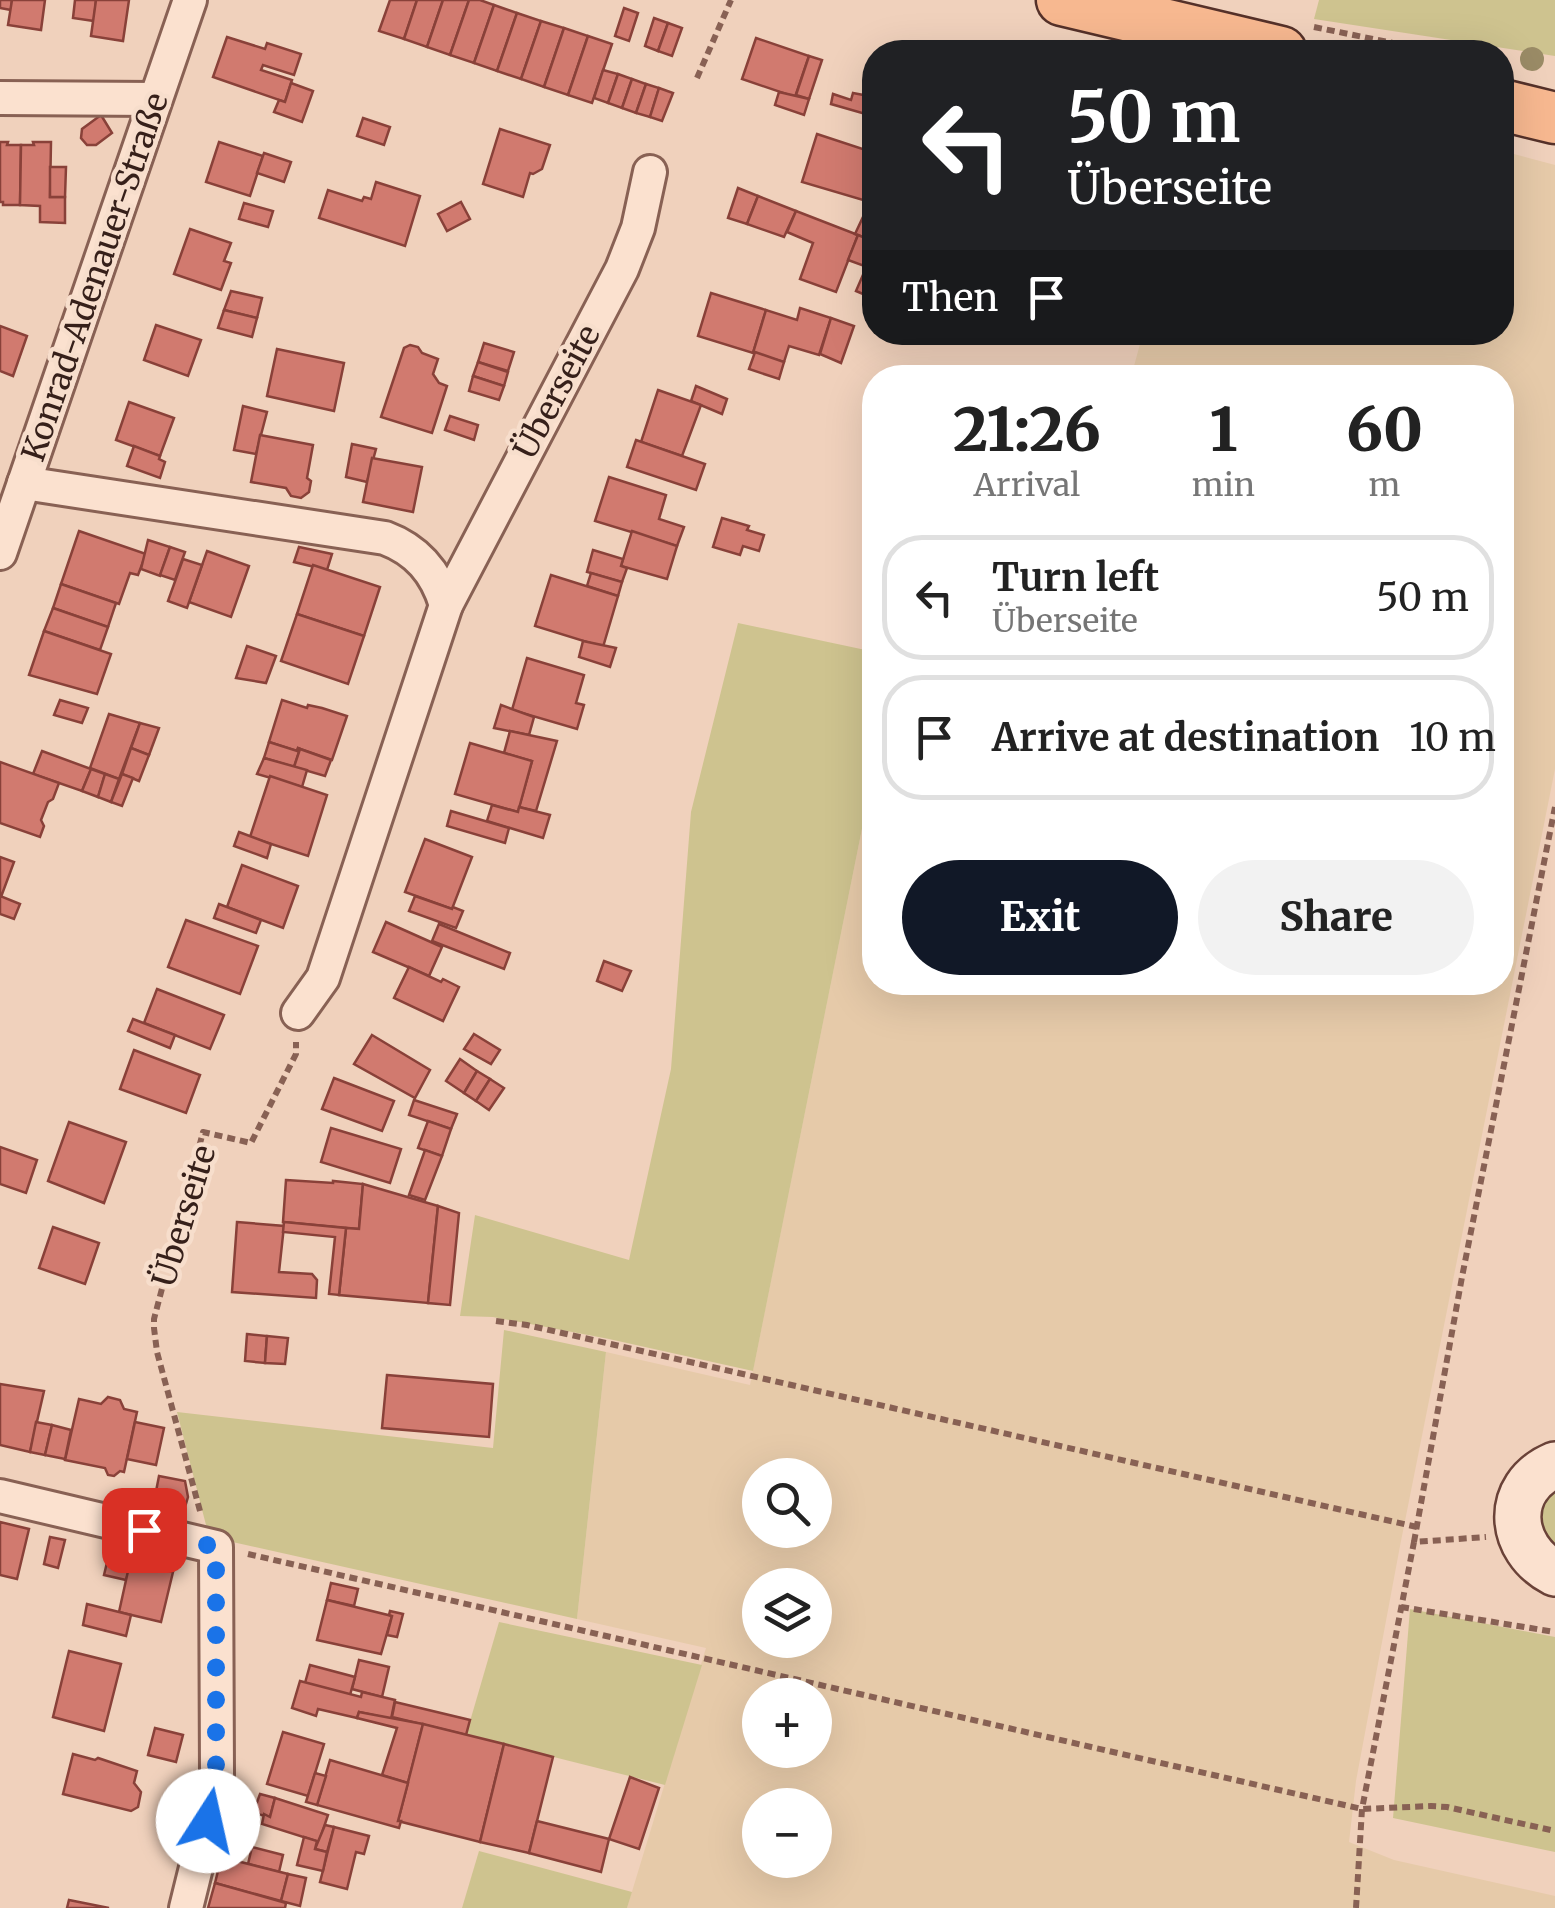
<!DOCTYPE html>
<meta charset="utf-8">
<style>
body{margin:0;font-family:Merriweather,serif;background:#f2f2f2;color:#222;height:100vh;display:flex;flex-direction:column;font-size:38px;white-space:nowrap}
*{box-sizing:border-box;margin:0}
p{font-size:32px;color:#767676}
.icon{flex:none;width:55px;height:55px;fill:none;stroke:currentColor;stroke-width:2;stroke-linecap:round;stroke-linejoin:round}
.map{position:relative;flex:1;overflow:hidden}
.drawer{position:absolute;left:862px;top:365px;width:652px;height:630px;display:flex;flex-direction:column;background:#fff;border-radius:40px;box-shadow:0 10px 40px #0002}
.drawer>*{flex:none}
.banner{position:absolute;left:862px;top:40px;width:652px;height:305px;border-radius:40px;box-shadow:0 10px 40px #0002;background:#202124;color:#fff;overflow:hidden}
.buttons{position:absolute;left:742px;top:1458px;display:grid;gap:20px}
.buttons a{display:grid;place-items:center;width:90px;height:90px;border-radius:50%;background:#fff;box-shadow:0 10px 40px #0002;font-size:50px}
.pin{position:absolute;display:grid;place-items:center;width:85px;height:85px;color:#fff;margin:-42px;border-radius:20px;box-shadow:0 5px 15px #0006}
.me{position:absolute;width:110px;margin:-55px;rotate:10deg;stroke-linejoin:round;filter:drop-shadow(0 0 8px #0008)}
.turn{display:flex;align-items:center;gap:35px;height:210px;padding:0 40px;font-size:45px}
.turn .icon{width:130px;height:130px;stroke-width:2.5}
.turn b{display:block;font-size:70px;line-height:85px}
.then{display:flex;align-items:center;height:95px;padding:0 40px;background:#0003;gap:20px;font-size:38px}
.eta{display:flex;justify-content:space-evenly;align-items:center;height:170px;text-align:center}
.eta b{font-size:60px;font-weight:800;line-height:70px}
.primary-button{display:flex;gap:20px;margin-top:auto;padding:20px 40px}
.primary-button a{flex:1;height:115px;border-radius:60px;background:#111827;color:#fff;font-size:40px;font-weight:800;line-height:115px;text-align:center}
.primary-button a+a{background:#f2f2f2;color:#222}
ul{padding:0;list-style:none}
li{display:flex;align-items:center;gap:30px;height:125px;margin:0 20px 15px;padding:0 20px;border:5px solid #e0e0e0;border-radius:40px}
li div{flex:1}
li b{display:block;font-size:38px}
li em{font-style:normal}
.map>svg:first-child{display:block}
.farmland{fill:#e6caa9;fill-rule:evenodd}
.green{fill:#cec38f}
.building{fill:#d17a6f;stroke:#894139;stroke-width:2.5}
.lines{fill:none;stroke-linecap:round;stroke-linejoin:round}
.street-casing{stroke:#886154;stroke-width:38}
.secondary-casing{stroke:#6a4238;stroke-width:50}
.primary-casing{stroke:#553129;stroke-width:55}
.path{stroke:#886154;stroke-width:6;stroke-dasharray:8 5;stroke-linecap:butt}
.street{stroke:#fbe1cf;stroke-width:32}
.secondary{stroke:#fbe1cf;stroke-width:45}
.primary{stroke:#f7b890;stroke-width:50}
.tree{fill:#9a8b66}
.route{stroke:#1a73e8;stroke-width:18;stroke-dasharray:0 32.4}
.labels{text-anchor:middle;stroke-width:9;stroke-linejoin:round;paint-order:stroke}
.street-label{font-size:32px;fill:#36201a;stroke:#f7decc}
</style>
<div class="map">
<svg width="1555" height="1908" viewBox="0 0 1555 1908">
<rect width="100%" height="100%" fill="#f0d1bc"/>
<path class="farmland" d="M1503,151L1555,165V769L1400,1546L1356,1781L1349,1842L1394,1860L1555,1896V1908H627L706,1648L577,1619L606,1352L750,1385L875,764V982H1502V378L1131,377L1143,333L1502,332ZM760,1475H815V1530H760ZM760,1585H815V1640H760ZM760,1695H815V1750H760ZM760,1805H815V1860H760Z"/>
<g class="green">
<polygon points="1319,0 1555,0 1555,56 1314,19"/>
<polygon points="738,623 875,652 875,764 753,1371 609,1339 493,1317 460,1316 475,1215 629,1260 671,1069 691,812"/>
<polygon points="504,1330 606,1352 577,1619 219,1539 206,1525 177,1412 493,1448"/>
<path d="M1555,1490V1548C1533,1529 1534,1510 1555,1490Z"/>
<polygon points="1410,1609 1555,1637 1555,1852 1393,1818"/>
<polygon points="499,1622 702,1665 665,1785 466,1735"/>
<polygon points="479,1851 632,1892 627,1908 462,1908"/>
</g>
<g class="building">
<polygon points="0,0 12,0 11,10 0,8"/>
<polygon points="12,0 45,0 41,30 8,25"/>
<polygon points="75,0 96,0 94,21 73,18"/>
<polygon points="96,0 129,0 123,41 91,36"/>
<polygon points="390,0 417,0 404,39 379,31"/>
<polygon points="417,0 443,0 427,47 404,39"/>
<polygon points="443,0 469,0 450,55 427,47"/>
<polygon points="469,0 480,0 494,5 474,63 450,55"/>
<polygon points="494,5 517,13 497,71 474,63"/>
<polygon points="624,8 638,13 629,41 615,36"/>
<polygon points="517,13 541,21 521,79 497,71"/>
<polygon points="654,18 668,23 658,51 645,46"/>
<polygon points="541,21 564,28 544,87 521,79"/>
<polygon points="668,23 682,28 672,56 658,51"/>
<polygon points="564,28 588,36 568,95 544,87"/>
<polygon points="588,36 612,44 592,103 568,95"/>
<polygon points="227,37 265,49 267,43 301,54 294,75 263,65 261,70 292,80 285,102 213,77"/>
<polygon points="756,38 809,56 795,97 742,79"/>
<polygon points="809,56 822,60 809,99 796,95"/>
<polygon points="603,70 618,74 608,103 594,98"/>
<polygon points="618,74 632,79 622,108 608,103"/>
<polygon points="632,79 646,84 636,113 622,108"/>
<polygon points="291,83 313,91 302,122 274,112 279,100 285,102"/>
<polygon points="646,84 659,88 650,117 636,113"/>
<polygon points="659,88 673,93 662,121 650,117"/>
<polygon points="779,92 809,99 804,115 775,105"/>
<polygon points="853,93 874,97 869,115 831,104 833,94 851,100"/>
<polygon points="101,115 112,133 96,145 87,145 81,138 82,129"/>
<polygon points="363,118 390,127 384,145 357,136"/>
<polygon points="500,129 550,145 542,169 533,174 530,173 523,197 483,184"/>
<polygon points="817,134 875,153 863,200 802,182"/>
<polygon points="0,142 8,142 7,145 21,145 20,205 3,205 3,202 0,202"/>
<polygon points="33,142 51,142 50,197 65,197 65,223 40,222 40,206 20,205 21,145 34,145"/>
<polygon points="219,142 263,156 250,196 206,182"/>
<polygon points="264,153 291,162 284,182 257,173"/>
<polygon points="50,167 66,167 65,197 50,197"/>
<polygon points="376,182 420,196 405,246 319,218 328,190 362,201 364,197 371,199"/>
<polygon points="738,188 758,196 747,224 728,218"/>
<polygon points="758,196 796,211 784,237 747,224"/>
<polygon points="461,202 470,219 447,231 438,214"/>
<polygon points="244,203 273,211 268,227 239,219"/>
<polygon points="796,211 858,235 836,292 800,279 813,243 787,232"/>
<polygon points="863,217 875,219 875,242 855,234"/>
<polygon points="190,229 231,243 224,261 231,263 221,290 174,274"/>
<polygon points="858,235 875,242 867,267 848,260"/>
<polygon points="875,247 875,299 856,291"/>
<polygon points="231,291 262,298 257,318 224,310"/>
<polygon points="711,293 766,310 753,353 698,336"/>
<polygon points="800,308 831,318 819,355 789,346 784,362 753,353 766,310 797,320"/>
<polygon points="224,310 257,318 252,337 218,328"/>
<polygon points="831,318 854,326 841,363 820,354"/>
<polygon points="156,325 201,340 188,376 144,360"/>
<polygon points="0,326 27,336 13,376 0,371"/>
<polygon points="484,343 514,352 508,371 478,362"/>
<polygon points="410,345 418,347 422,353 438,359 433,374 439,383 447,386 432,433 381,417 404,348"/>
<polygon points="277,349 344,363 334,411 267,396"/>
<polygon points="755,352 784,362 779,379 749,369"/>
<polygon points="478,362 508,372 504,386 473,376"/>
<polygon points="473,376 504,386 499,400 469,391"/>
<polygon points="696,386 727,399 722,414 691,401"/>
<polygon points="658,390 701,405 682,456 641,442"/>
<polygon points="129,402 174,418 160,456 116,440"/>
<polygon points="243,406 267,412 256,454 234,450"/>
<polygon points="450,416 478,425 474,440 445,430"/>
<polygon points="260,435 313,445 307,478 311,481 309,492 301,498 291,496 286,488 251,482"/>
<polygon points="636,440 705,464 696,490 627,467"/>
<polygon points="352,444 376,449 367,482 346,477"/>
<polygon points="134,446 160,456 159,459 165,462 160,478 127,466"/>
<polygon points="372,458 422,467 413,512 363,502"/>
<polygon points="609,477 666,495 659,519 684,527 677,546 595,521"/>
<polygon points="722,518 749,526 747,530 764,535 759,551 743,546 740,555 713,547"/>
<polygon points="79,531 146,554 138,575 130,573 119,604 61,584"/>
<polygon points="632,531 677,546 667,579 621,566"/>
<polygon points="148,540 170,547 160,576 141,569"/>
<polygon points="170,547 185,552 175,580 160,575"/>
<polygon points="299,547 332,554 327,570 294,562"/>
<polygon points="593,550 623,559 621,566 627,568 622,582 587,572"/>
<polygon points="207,551 249,566 231,617 189,602"/>
<polygon points="183,559 202,565 187,608 168,601"/>
<polygon points="313,565 380,587 364,636 297,614"/>
<polygon points="591,573 622,582 618,596 587,586"/>
<polygon points="551,575 618,596 603,647 535,626"/>
<polygon points="61,584 116,603 108,627 53,608"/>
<polygon points="53,608 108,627 100,650 44,631"/>
<polygon points="297,614 364,636 348,684 281,661"/>
<polygon points="44,631 111,654 97,694 29,675"/>
<polygon points="583,641 616,648 610,667 579,657"/>
<polygon points="247,646 276,656 266,683 236,678"/>
<polygon points="527,658 584,675 576,703 584,705 577,729 512,710"/>
<polygon points="60,700 88,708 82,723 54,715"/>
<polygon points="282,700 307,708 308,705 322,708 347,716 332,760 298,748 297,751 269,742"/>
<polygon points="501,705 534,717 529,735 494,728"/>
<polygon points="109,714 140,723 119,779 90,768"/>
<polygon points="140,723 159,728 149,755 131,748"/>
<polygon points="510,731 557,741 536,811 519,807 532,761 504,753"/>
<polygon points="269,742 297,751 298,748 300,749 294,767 264,758"/>
<polygon points="470,743 532,761 518,812 455,794"/>
<polygon points="131,748 149,755 139,781 122,774"/>
<polygon points="300,749 331,760 325,776 294,767"/>
<polygon points="42,751 91,769 82,791 33,774"/>
<polygon points="264,758 307,770 302,787 257,774"/>
<polygon points="0,762 59,783 53,799 48,802 41,820 44,826 40,837 0,823"/>
<polygon points="91,769 105,774 98,797 82,791"/>
<polygon points="105,774 119,779 111,802 98,797"/>
<polygon points="122,774 133,778 122,806 111,802"/>
<polygon points="270,776 327,795 308,856 250,837"/>
<polygon points="492,805 518,812 519,807 550,815 543,838 487,821"/>
<polygon points="451,811 509,828 505,843 447,826"/>
<polygon points="239,832 271,844 267,858 234,846"/>
<polygon points="425,839 472,857 452,909 405,892"/>
<polygon points="0,857 14,862 1,897 0,896"/>
<polygon points="242,865 298,886 283,928 227,907"/>
<polygon points="0,896 20,904 14,919 0,914"/>
<polygon points="415,896 452,909 453,907 463,911 456,928 409,911"/>
<polygon points="219,904 261,920 256,933 214,918"/>
<polygon points="186,920 258,946 240,994 168,967"/>
<polygon points="386,922 442,947 429,976 373,952"/>
<polygon points="439,924 510,953 504,969 432,941"/>
<polygon points="604,961 631,971 622,991 597,981"/>
<polygon points="409,967 441,982 443,979 459,987 443,1021 394,998"/>
<polygon points="157,989 224,1015 210,1049 144,1023"/>
<polygon points="133,1019 175,1035 170,1048 128,1031"/>
<polygon points="474,1034 500,1050 491,1064 464,1049"/>
<polygon points="372,1035 430,1070 415,1098 354,1064"/>
<polygon points="134,1050 200,1075 186,1113 120,1089"/>
<polygon points="460,1059 477,1071 464,1093 446,1081"/>
<polygon points="477,1071 490,1079 476,1101 464,1093"/>
<polygon points="334,1078 394,1101 382,1131 322,1109"/>
<polygon points="490,1079 504,1088 489,1110 476,1101"/>
<polygon points="414,1100 457,1114 451,1129 409,1115"/>
<polygon points="428,1121 451,1129 442,1156 418,1148"/>
<polygon points="69,1122 126,1142 104,1203 48,1181"/>
<polygon points="331,1128 401,1149 390,1183 321,1162"/>
<polygon points="0,1147 37,1160 26,1193 0,1184"/>
<polygon points="425,1150 442,1156 425,1200 409,1195"/>
<polygon points="286,1180 333,1183 333,1181 363,1184 359,1229 283,1222"/>
<polygon points="363,1184 438,1206 428,1303 339,1295 346,1228 359,1229"/>
<polygon points="438,1206 459,1213 450,1305 428,1303"/>
<polygon points="237,1222 284,1226 279,1272 312,1274 317,1280 316,1298 232,1292"/>
<polygon points="284,1222 346,1228 339,1295 329,1294 335,1237 283,1232"/>
<polygon points="53,1227 99,1243 85,1284 39,1268"/>
<polygon points="247,1334 267,1336 265,1363 245,1361"/>
<polygon points="267,1336 288,1338 285,1364 265,1363"/>
<polygon points="387,1375 493,1384 489,1437 382,1428"/>
<polygon points="0,1384 44,1391 30,1452 0,1445"/>
<polygon points="108,1397 120,1400 124,1409 137,1412 124,1472 120,1471 114,1476 108,1475 105,1468 65,1460 79,1399 101,1404"/>
<polygon points="36,1422 52,1425 45,1455 30,1452"/>
<polygon points="135,1422 164,1428 156,1465 127,1459"/>
<polygon points="52,1425 71,1430 65,1459 45,1455"/>
<polygon points="159,1476 185,1481 188,1497 180,1524 151,1517"/>
<polygon points="0,1522 29,1529 17,1579 0,1575"/>
<polygon points="50,1537 65,1540 58,1568 44,1564"/>
<polygon points="110,1550 134,1556 126,1580 104,1575"/>
<polygon points="130,1562 173,1572 161,1622 119,1612"/>
<polygon points="331,1583 358,1589 354,1606 327,1600"/>
<polygon points="327,1600 392,1616 381,1654 317,1640"/>
<polygon points="87,1604 131,1615 126,1636 83,1625"/>
<polygon points="390,1611 403,1614 397,1637 387,1635 392,1616 389,1615"/>
<polygon points="69,1651 121,1664 104,1731 53,1717"/>
<polygon points="359,1660 389,1667 382,1697 352,1689"/>
<polygon points="310,1665 355,1677 350,1695 305,1683"/>
<polygon points="300,1681 361,1697 362,1692 395,1700 391,1719 359,1712 357,1718 318,1709 316,1716 292,1708"/>
<polygon points="395,1702 470,1720 466,1735 392,1717"/>
<polygon points="359,1712 423,1724 408,1783 382,1775 397,1728 357,1718"/>
<polygon points="423,1724 504,1744 480,1842 398,1821"/>
<polygon points="155,1728 183,1735 176,1762 148,1755"/>
<polygon points="283,1732 324,1744 308,1796 267,1784"/>
<polygon points="504,1744 553,1757 529,1853 480,1842"/>
<polygon points="73,1754 95,1760 98,1758 137,1771 134,1783 141,1792 138,1807 131,1811 63,1794"/>
<polygon points="330,1760 408,1783 398,1821 401,1821 399,1828 317,1805"/>
<polygon points="315,1773 326,1776 317,1805 306,1802"/>
<polygon points="630,1777 659,1788 639,1849 609,1839"/>
<polygon points="260,1794 275,1798 270,1817 253,1813"/>
<polygon points="275,1798 328,1815 319,1842 262,1824 264,1814 270,1817"/>
<polygon points="537,1821 609,1839 601,1872 529,1853"/>
<polygon points="325,1825 334,1827 327,1852 315,1849"/>
<polygon points="334,1827 369,1836 364,1854 356,1852 347,1889 320,1882"/>
<polygon points="304,1837 317,1841 315,1849 327,1852 323,1871 297,1865"/>
<polygon points="252,1847 283,1855 279,1872 248,1864"/>
<polygon points="229,1859 288,1874 281,1901 215,1883 219,1867 227,1868"/>
<polygon points="288,1874 306,1878 300,1906 281,1901"/>
<polygon points="215,1883 286,1903 285,1908 208,1908"/>
<polygon points="69,1900 109,1908 67,1908"/>
</g>
<g class="lines">
<defs>
<g id="street">
<polyline points="0,98 155,99"/>
<path d="M24,483L385,538C417,550 436,572 446,605L323,978L298,1013"/>
<polyline points="0,553 190,0"/>
<polyline points="446,605 622,269 638,228 650,172"/>
<polyline points="0,1496 216,1547 217,1774 211,1807 186,1908"/>
</g>
<path id="secondary" d="M1555,1465C1503,1487 1508,1549 1555,1573"/>
<g id="primary">
<polyline points="1062,0 1281,52"/>
<polyline points="1502,105 1555,118"/>
</g>
</defs>
<use href="#street" class="street-casing"/>
<use href="#secondary" class="secondary-casing"/>
<use href="#primary" class="primary-casing"/>
<g class="path">
<polyline points="1314,27 1437,52"/>
<polyline points="697,78 731,0"/>
<polyline points="496,1321 527,1325 1417,1527"/>
<polyline points="200,1511 157,1352 154,1328 154,1319 203,1132 251,1143 296,1054 296,1042"/>
<polyline points="1414,1542 1462,1277 1555,807"/>
<polyline points="248,1554 1362,1809 1431,1806 1447,1807 1555,1831"/>
<polyline points="1401,1607 1555,1632"/>
<polyline points="1356,1908 1362,1809 1414,1542 1486,1537"/>
</g>
<use href="#street" class="street"/>
<use href="#secondary" class="secondary"/>
<use href="#primary" class="primary"/>
</g>
<circle class="tree" cx="1532" cy="59" r="12"/>
<g class="lines">
<polyline class="route" points="144,1530 216,1547 216,1774 208,1821"/>
</g>
<g class="labels">
<g class="street-label">
<text transform="translate(95 277) rotate(-71)" y="11">Konrad-Adenauer-Straße</text>
<text transform="translate(557 392) rotate(-62)" y="11">Überseite</text>
<text transform="translate(184 1216) rotate(-73)" y="11">Überseite</text>
</g>
</g>
</svg>
<div class="buttons">
<a><svg class="icon" aria-label="search" viewBox="0 0 24 24"><circle cx="10" cy="10" r="6"/><path d="M15 15l6 6"/></svg></a>
<a><svg class="icon" aria-label="layers" viewBox="0 0 24 24"><path d="M12 4l9 5-9 5-9-5zM3 14l9 5 9-5"/></svg></a>
<a>+</a>
<a>−</a>
</div>
<div class="pin" style="left:144px;top:1530px;background:#d93025"><svg class="icon" aria-label="arrive" viewBox="0 0 24 24"><path d="M6 21V4h12l-3 4 3 4H6"/></svg></div>
<svg class="me" style="left:208px;top:1821px" viewBox="-20 -20 40 40"><circle r="19" fill="#fff"/><path d="M0-13L10 11 0 6-10 11z" fill="#1a73e8"/></svg>
<div class="banner">
<div class="turn"><svg class="icon" aria-label="left" viewBox="0 0 24 24"><path d="M17 20v-9H6M10 6l-5 5 5 5"/></svg><div><b>50 m</b>Überseite</div></div>
<div class="then">Then<svg class="icon" aria-label="arrive" viewBox="0 0 24 24"><path d="M6 21V4h12l-3 4 3 4H6"/></svg></div>
</div>
<section class="drawer">
<div class="eta">
<div><b>21:26</b><p>Arrival</p></div>
<div><b>1</b><p>min</p></div>
<div><b>60</b><p>m</p></div>
</div>
<ul>
<li><svg class="icon" aria-label="left" viewBox="0 0 24 24"><path d="M17 20v-9H6M10 6l-5 5 5 5"/></svg><div><b>Turn left</b><p>Überseite</p></div><em>50 m</em></li>
<li><svg class="icon" aria-label="arrive" viewBox="0 0 24 24"><path d="M6 21V4h12l-3 4 3 4H6"/></svg><div><b>Arrive at destination</b></div><em>10 m</em></li>
</ul>
<div class="primary-button"><a>Exit</a><a>Share</a></div>
</section>
</div>
